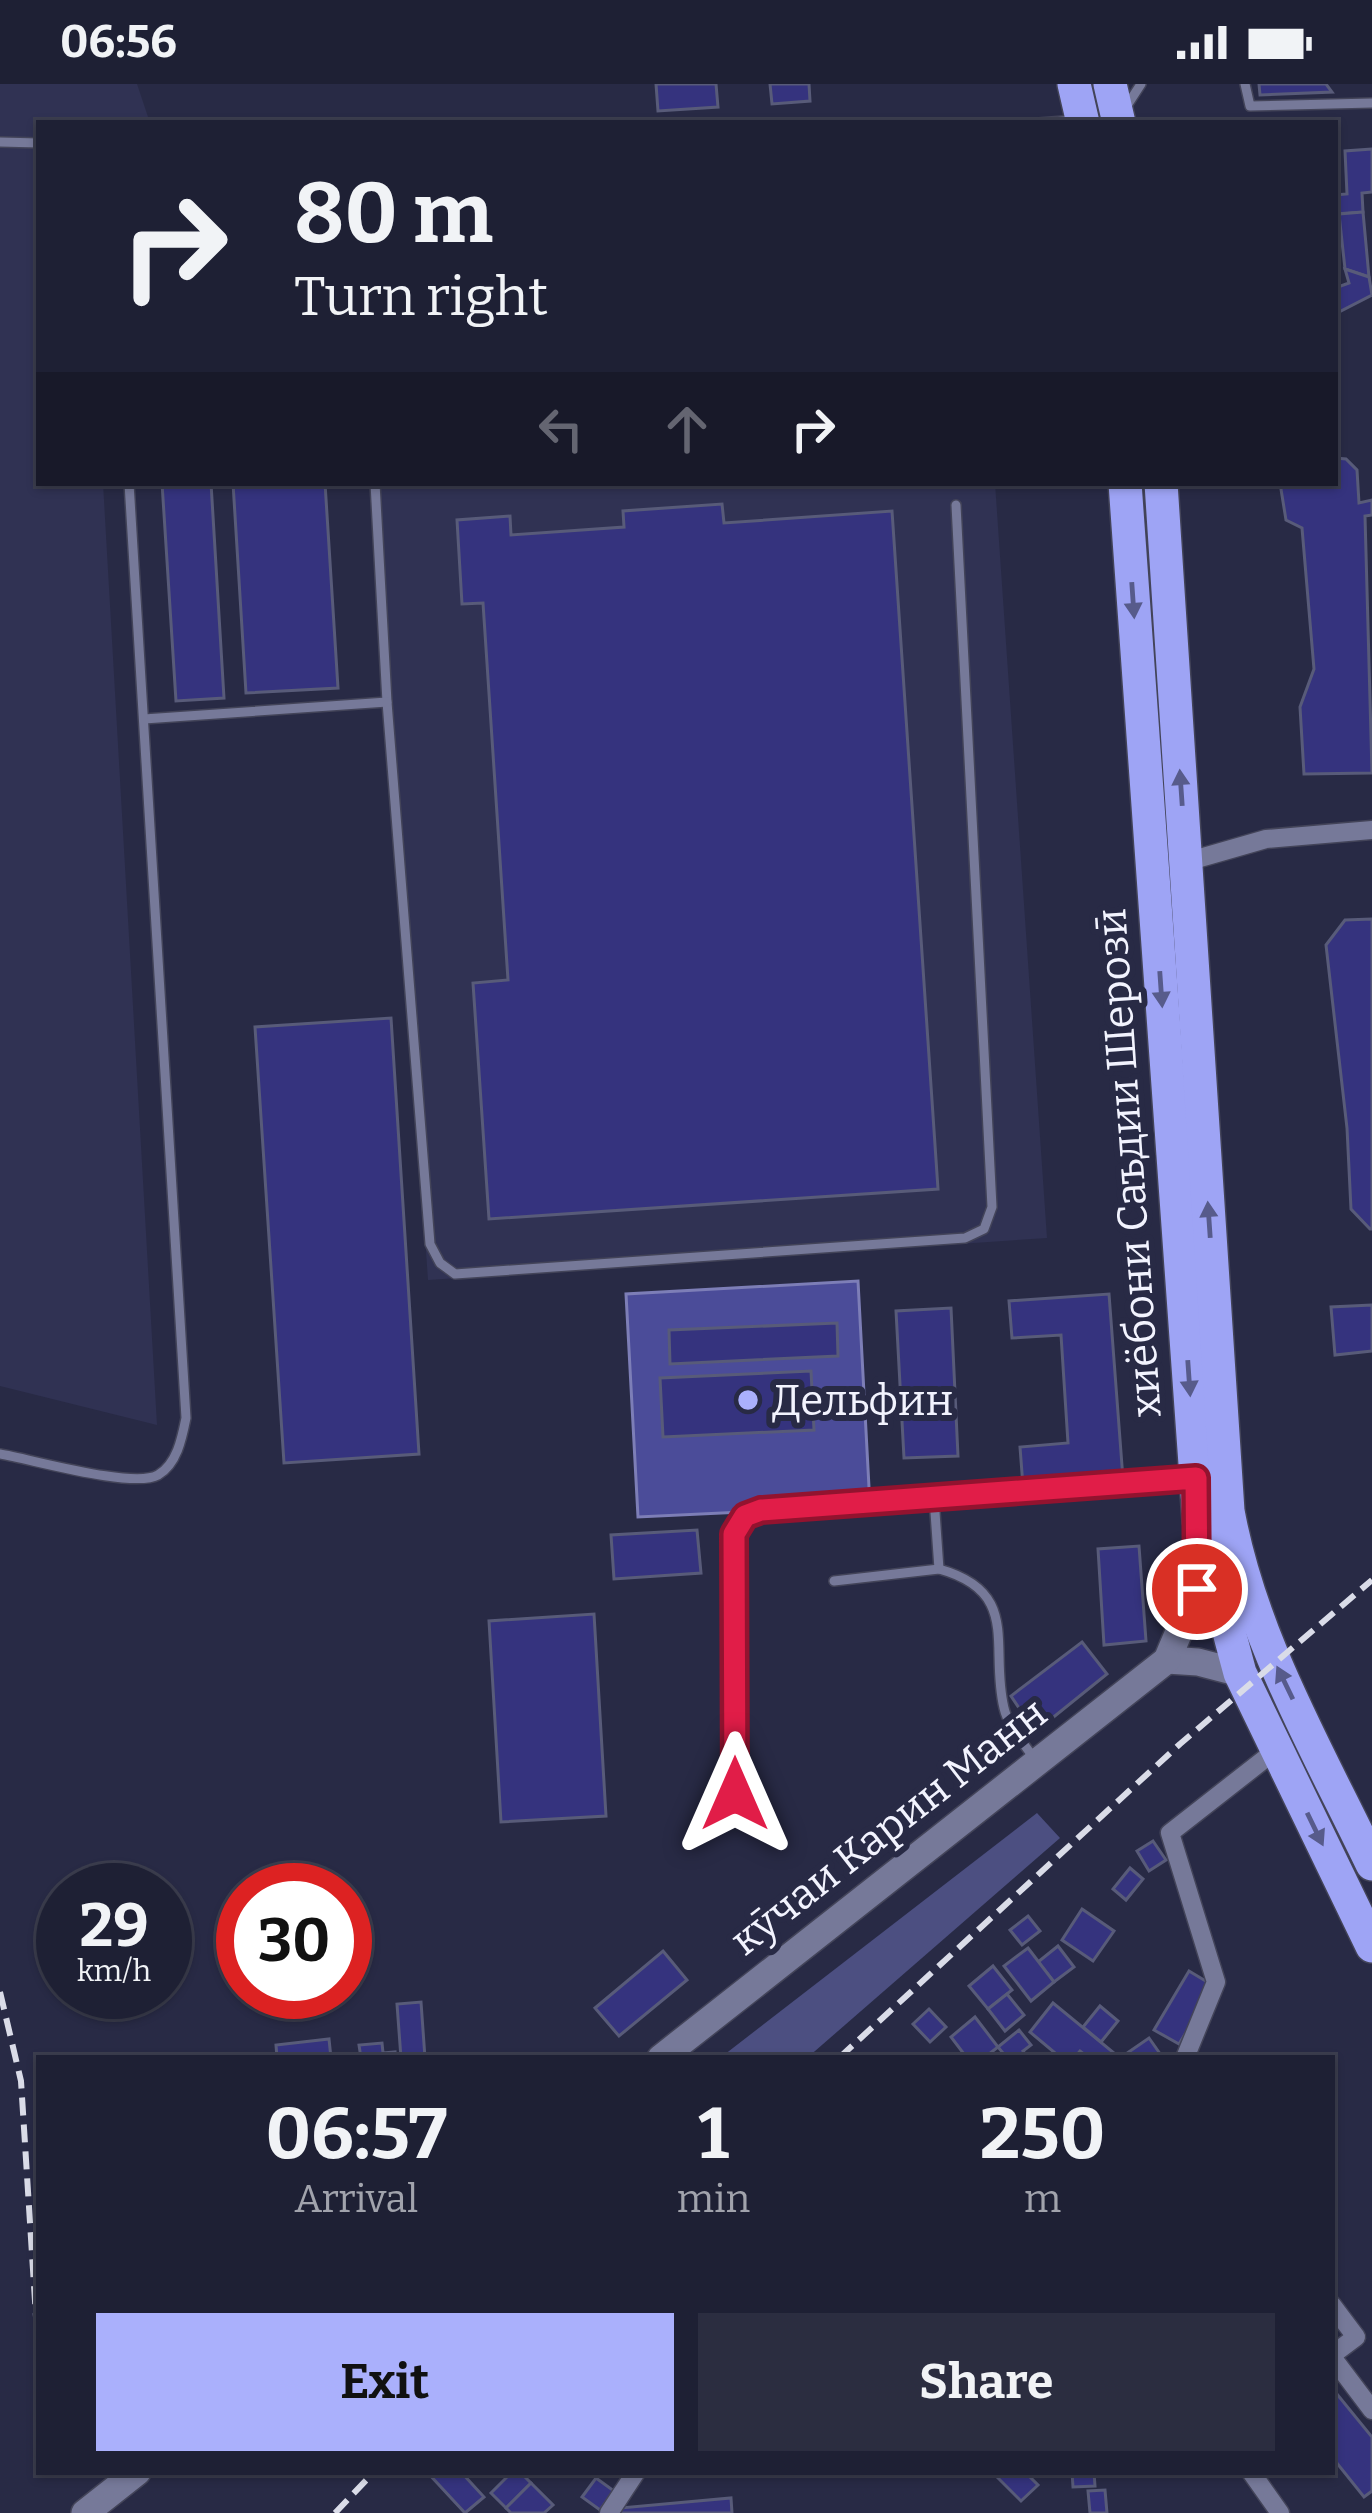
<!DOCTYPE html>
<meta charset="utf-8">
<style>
body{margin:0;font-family:Bitter,serif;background:#2b2d40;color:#f1f3f6;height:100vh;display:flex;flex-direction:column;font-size:45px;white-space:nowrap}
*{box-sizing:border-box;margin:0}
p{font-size:39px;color:#a1a3ac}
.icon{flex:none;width:66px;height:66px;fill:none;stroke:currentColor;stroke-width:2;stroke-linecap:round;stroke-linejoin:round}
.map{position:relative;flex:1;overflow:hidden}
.side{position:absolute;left:36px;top:1971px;width:1299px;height:420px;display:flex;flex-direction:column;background:#1e2034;border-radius:0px;box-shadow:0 3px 9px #0004,0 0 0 3px #3c3e4f}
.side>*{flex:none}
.top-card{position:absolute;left:36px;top:36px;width:1302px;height:366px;border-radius:0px;box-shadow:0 3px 9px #0004,0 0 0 3px #3c3e4f;background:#1e2034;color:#f1f3f6;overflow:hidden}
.speed{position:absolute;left:36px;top:1779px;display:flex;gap:24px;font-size:60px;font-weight:700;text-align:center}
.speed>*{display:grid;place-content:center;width:156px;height:156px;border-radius:50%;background:#1e2034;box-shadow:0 3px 9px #0004,0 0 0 3px #3c3e4f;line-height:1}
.speed small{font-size:30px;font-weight:400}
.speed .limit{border:18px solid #d22;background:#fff;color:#111}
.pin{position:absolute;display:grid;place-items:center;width:102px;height:102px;color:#fff;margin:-51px;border:6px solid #fff;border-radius:50%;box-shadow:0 3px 12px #0007}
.me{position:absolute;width:132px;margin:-66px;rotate:0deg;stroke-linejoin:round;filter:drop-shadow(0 0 9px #0008)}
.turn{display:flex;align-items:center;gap:42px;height:252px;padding:0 60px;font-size:54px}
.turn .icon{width:156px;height:156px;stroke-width:2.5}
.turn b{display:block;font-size:84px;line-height:102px}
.lanes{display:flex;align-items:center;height:114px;padding:0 60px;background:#0003;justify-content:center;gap:60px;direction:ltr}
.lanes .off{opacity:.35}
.eta{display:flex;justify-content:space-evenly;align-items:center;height:204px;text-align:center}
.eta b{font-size:72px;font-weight:700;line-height:84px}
.cta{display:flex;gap:24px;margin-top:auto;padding:24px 60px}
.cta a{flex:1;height:138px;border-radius:0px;background:#aab0fc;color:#111;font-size:48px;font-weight:700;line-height:138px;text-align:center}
.cta a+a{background:#2b2d40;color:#f1f3f6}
.status{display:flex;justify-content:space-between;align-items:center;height:84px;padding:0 60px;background:#1e2034;direction:ltr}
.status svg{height:33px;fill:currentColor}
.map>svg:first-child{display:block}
.built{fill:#303253}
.green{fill:#4c4f81}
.water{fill:#4b4c99;stroke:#7d7eb7;stroke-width:3}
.building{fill:#35337e;stroke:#585b79;stroke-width:3}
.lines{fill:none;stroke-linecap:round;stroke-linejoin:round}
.lane-casing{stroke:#434459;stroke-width:12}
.street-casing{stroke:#434459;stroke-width:21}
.secondary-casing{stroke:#434459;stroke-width:30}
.highway-casing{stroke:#434459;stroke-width:36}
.path{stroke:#88899d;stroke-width:4.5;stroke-dasharray:3 9;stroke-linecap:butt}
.lane{stroke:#767999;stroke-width:9}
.street{stroke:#767999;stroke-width:18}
.secondary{stroke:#767999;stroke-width:27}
.highway{stroke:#9ea4f5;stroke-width:33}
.rail{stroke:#dadce8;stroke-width:6;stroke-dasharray:18 9;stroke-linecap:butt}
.oneway{fill:#575b8b}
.route-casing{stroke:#92132f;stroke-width:30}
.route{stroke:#e11d48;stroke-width:21}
.poi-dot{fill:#aab0fc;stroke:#282a45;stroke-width:4.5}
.labels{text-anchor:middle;stroke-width:12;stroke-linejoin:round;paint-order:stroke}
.street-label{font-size:42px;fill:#f2f3fe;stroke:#282a45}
.poi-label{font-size:42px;fill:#f2f3fe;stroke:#282a45;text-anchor:start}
</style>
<div class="status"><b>06:56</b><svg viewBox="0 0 49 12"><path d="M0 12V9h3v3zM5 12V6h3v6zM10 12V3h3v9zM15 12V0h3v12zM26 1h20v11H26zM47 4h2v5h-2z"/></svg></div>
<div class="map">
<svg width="1372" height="2429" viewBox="0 0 1372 2429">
<rect width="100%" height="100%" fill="#282a45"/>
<g class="built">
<polygon points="0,0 137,0 150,39 39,39 39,399 103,399 157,1341 0,1302"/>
<polygon points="373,399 995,399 1047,1154 428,1196"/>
</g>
<polygon class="green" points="1037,1729 1060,1754 807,1974 720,1974"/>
<polygon class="water" points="858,1197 870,1422 638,1433 626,1210"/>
<g class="building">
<polygon points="656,0 716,0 718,23 658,27"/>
<polygon points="770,0 809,0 810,17 772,20"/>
<polygon points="1259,0 1326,0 1332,8 1260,11"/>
<polygon points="1372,65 1372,108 1362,109 1363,128 1335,130 1335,111 1347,110 1345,67"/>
<polygon points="1363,128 1369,193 1345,185 1339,130"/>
<polygon points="1345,185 1369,193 1372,211 1335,230 1335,204 1349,199"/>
<polygon points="1335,374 1346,375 1357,386 1359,419 1372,416 1372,431 1365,432 1372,689 1304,690 1300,623 1314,585 1302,444 1286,436 1280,399 1335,399"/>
<polygon points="162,399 211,399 224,614 176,617"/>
<polygon points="233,399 325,399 338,604 246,609"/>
<polygon points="722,420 724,439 892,427 938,1105 489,1135 473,899 508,896 483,519 462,520 457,436 510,432 511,451 624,443 623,427"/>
<polygon points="1372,835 1372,1145 1370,1145 1351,1125 1347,1044 1326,861 1345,836"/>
<polygon points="391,934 419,1370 284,1379 255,943"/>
<polygon points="1109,1210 1123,1395 1023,1402 1020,1363 1068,1359 1061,1251 1012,1254 1009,1217"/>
<polygon points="1372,1221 1372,1267 1335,1271 1331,1223"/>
<polygon points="951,1224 958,1372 904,1374 896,1227"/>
<polygon points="837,1239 838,1272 670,1280 669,1246"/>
<polygon points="811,1287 814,1346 663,1353 660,1294"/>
<polygon points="697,1446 701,1489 614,1495 611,1451"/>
<polygon points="1139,1462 1146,1557 1104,1561 1098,1465"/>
<polygon points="594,1530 606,1732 501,1738 489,1537"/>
<polygon points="1082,1558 1107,1590 1035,1648 1011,1612"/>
<polygon points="1153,1757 1166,1776 1149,1787 1137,1767"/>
<polygon points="1130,1784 1143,1795 1126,1816 1113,1805"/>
<polygon points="1082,1825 1114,1847 1093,1877 1062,1856"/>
<polygon points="1028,1832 1040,1847 1022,1861 1010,1846"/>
<polygon points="1058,1862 1074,1883 1054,1898 1038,1878"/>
<polygon points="1028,1864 1054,1898 1031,1917 1004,1882"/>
<polygon points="663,1867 687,1896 619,1952 595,1924"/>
<polygon points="993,1882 1012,1906 988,1925 969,1902"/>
<polygon points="1189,1887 1214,1902 1179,1960 1154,1946"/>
<polygon points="1007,1910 1024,1931 1005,1947 988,1925"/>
<polygon points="421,1918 425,1974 401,1974 397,1920"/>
<polygon points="1053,1919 1114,1969 1111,1974 1089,1974 1080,1967 1074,1974 1061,1974 1030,1948"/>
<polygon points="1100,1922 1118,1937 1101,1958 1083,1943"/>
<polygon points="929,1925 946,1943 930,1958 913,1940"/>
<polygon points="975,1933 998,1963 984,1974 967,1974 951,1953"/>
<polygon points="1019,1946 1031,1961 1023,1967 1028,1974 1007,1974 998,1963"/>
<polygon points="1149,1954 1163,1974 1120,1974"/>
<polygon points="329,1955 331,1974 277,1974 276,1961"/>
<polygon points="382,1959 383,1969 395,1968 395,1974 361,1974 359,1961"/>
<polygon points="1332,2304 1372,2353 1372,2407 1364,2413 1332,2373"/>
<polygon points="427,2388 461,2388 484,2413 465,2429"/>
<polygon points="512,2388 520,2388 531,2399 506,2424 491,2409"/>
<polygon points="1025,2388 1038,2401 1021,2417 993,2389"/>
<polygon points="1072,2388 1094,2388 1095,2402 1073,2403"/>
<polygon points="596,2394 614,2407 600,2426 582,2413"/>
<polygon points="531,2399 553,2421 544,2429 511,2429 506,2424"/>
<polygon points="1105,2406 1107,2429 1090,2429 1088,2407"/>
<polygon points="731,2414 732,2429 621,2429 620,2424"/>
</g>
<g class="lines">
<defs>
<g id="lane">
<polyline points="1245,0 1250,22 1372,19"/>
<polyline points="1128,20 1141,0"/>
<polyline points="1039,39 1077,36"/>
<polyline points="0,58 39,59"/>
<polyline points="375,399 387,618 430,1160 440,1179 455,1190 965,1154 984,1145 992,1123 956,421"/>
<polyline points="144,635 387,618"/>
<path d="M0,1370C31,1375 133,1405 158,1391C177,1380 182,1354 186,1334L129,399"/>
<path d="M939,1485C1022,1508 989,1563 1004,1624C1008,1642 1023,1658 1033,1673"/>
<polyline points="834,1497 939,1485 934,1414"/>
</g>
<g id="street">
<polyline points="1186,778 1266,755 1372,746"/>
<polyline points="735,1710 734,1450 745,1432 761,1426 1196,1394"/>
<polyline points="1185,1974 1216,1898 1170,1749 1276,1666"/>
<polyline points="1332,2221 1356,2253 1332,2271"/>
<polyline points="1332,2273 1372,2326"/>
<polyline points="1251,2388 1280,2429"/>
<polyline points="609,2429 636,2388"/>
</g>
<g id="secondary">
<polyline points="1198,1458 1197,1505 1167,1576 1198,1578 1240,1589"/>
<polyline points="661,1974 1167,1576"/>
<polyline points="85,2429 137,2388"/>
</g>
<g id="highway">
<polyline points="1074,0 1083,39"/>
<polyline points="1110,0 1119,39"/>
<polyline points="1125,399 1199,1436 1240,1589 1372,1862"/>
<path d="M1161,399L1228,1427C1251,1553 1317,1665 1372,1780"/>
</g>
</defs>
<use href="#lane" class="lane-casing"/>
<use href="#street" class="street-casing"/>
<use href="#secondary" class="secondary-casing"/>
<use href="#highway" class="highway-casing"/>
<polyline class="path" points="1129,970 1135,1072"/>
<use href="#lane" class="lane"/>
<use href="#street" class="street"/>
<use href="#secondary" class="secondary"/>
<use href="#highway" class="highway"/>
<g class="rail">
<polyline points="0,1908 21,1997 36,2233"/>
<polyline points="839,1974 1180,1660 1372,1496"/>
<polyline points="335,2429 374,2388"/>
</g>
</g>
<defs><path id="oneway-solid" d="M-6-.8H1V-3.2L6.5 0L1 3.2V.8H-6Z" transform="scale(3)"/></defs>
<g class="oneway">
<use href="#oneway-solid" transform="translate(1133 516) rotate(86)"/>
<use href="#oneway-solid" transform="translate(1181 704) rotate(-94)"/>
<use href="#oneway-solid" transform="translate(1161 905) rotate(86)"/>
<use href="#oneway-solid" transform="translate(1209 1136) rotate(-94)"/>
<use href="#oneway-solid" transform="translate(1189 1294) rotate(86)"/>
<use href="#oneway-solid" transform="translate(1285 1599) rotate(-116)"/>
<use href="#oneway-solid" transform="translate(1315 1745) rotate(64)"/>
</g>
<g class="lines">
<defs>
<polyline id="route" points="735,1710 734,1450 745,1432 761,1426 1196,1394 1197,1505"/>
</defs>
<use href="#route" class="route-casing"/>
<use href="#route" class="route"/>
</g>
<circle class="poi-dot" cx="748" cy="1316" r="12"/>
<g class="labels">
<g class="street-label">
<text transform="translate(1128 1079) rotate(-94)" y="15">хиёбони Саъдии Шерозӣ</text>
<text transform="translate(888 1742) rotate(-38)" y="15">кӯчаи Карин Манн</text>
</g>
<g class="poi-label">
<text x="772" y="1331">Дельфин</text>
</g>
</g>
</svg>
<div class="speed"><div>29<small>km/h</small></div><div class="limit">30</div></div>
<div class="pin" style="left:1197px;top:1505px;background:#d93025"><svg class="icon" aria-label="arrive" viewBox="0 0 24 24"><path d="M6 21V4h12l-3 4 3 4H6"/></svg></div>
<svg class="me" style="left:735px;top:1710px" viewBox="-20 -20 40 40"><path d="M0-17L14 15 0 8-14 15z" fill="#e11d48" stroke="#fff" stroke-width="4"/></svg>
<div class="top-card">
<div class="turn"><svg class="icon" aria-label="right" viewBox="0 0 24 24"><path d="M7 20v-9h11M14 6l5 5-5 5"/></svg><div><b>80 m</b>Turn right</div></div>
<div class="lanes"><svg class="icon off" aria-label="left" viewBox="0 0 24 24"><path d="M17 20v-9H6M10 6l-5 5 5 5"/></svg><svg class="icon off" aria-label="ahead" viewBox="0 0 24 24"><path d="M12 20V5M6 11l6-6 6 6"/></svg><svg class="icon" aria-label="right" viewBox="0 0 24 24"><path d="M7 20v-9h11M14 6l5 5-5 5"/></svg></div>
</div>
<section class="side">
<div class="eta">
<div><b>06:57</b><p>Arrival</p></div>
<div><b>1</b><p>min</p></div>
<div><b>250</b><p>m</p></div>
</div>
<div class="cta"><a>Exit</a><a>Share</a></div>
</section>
</div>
